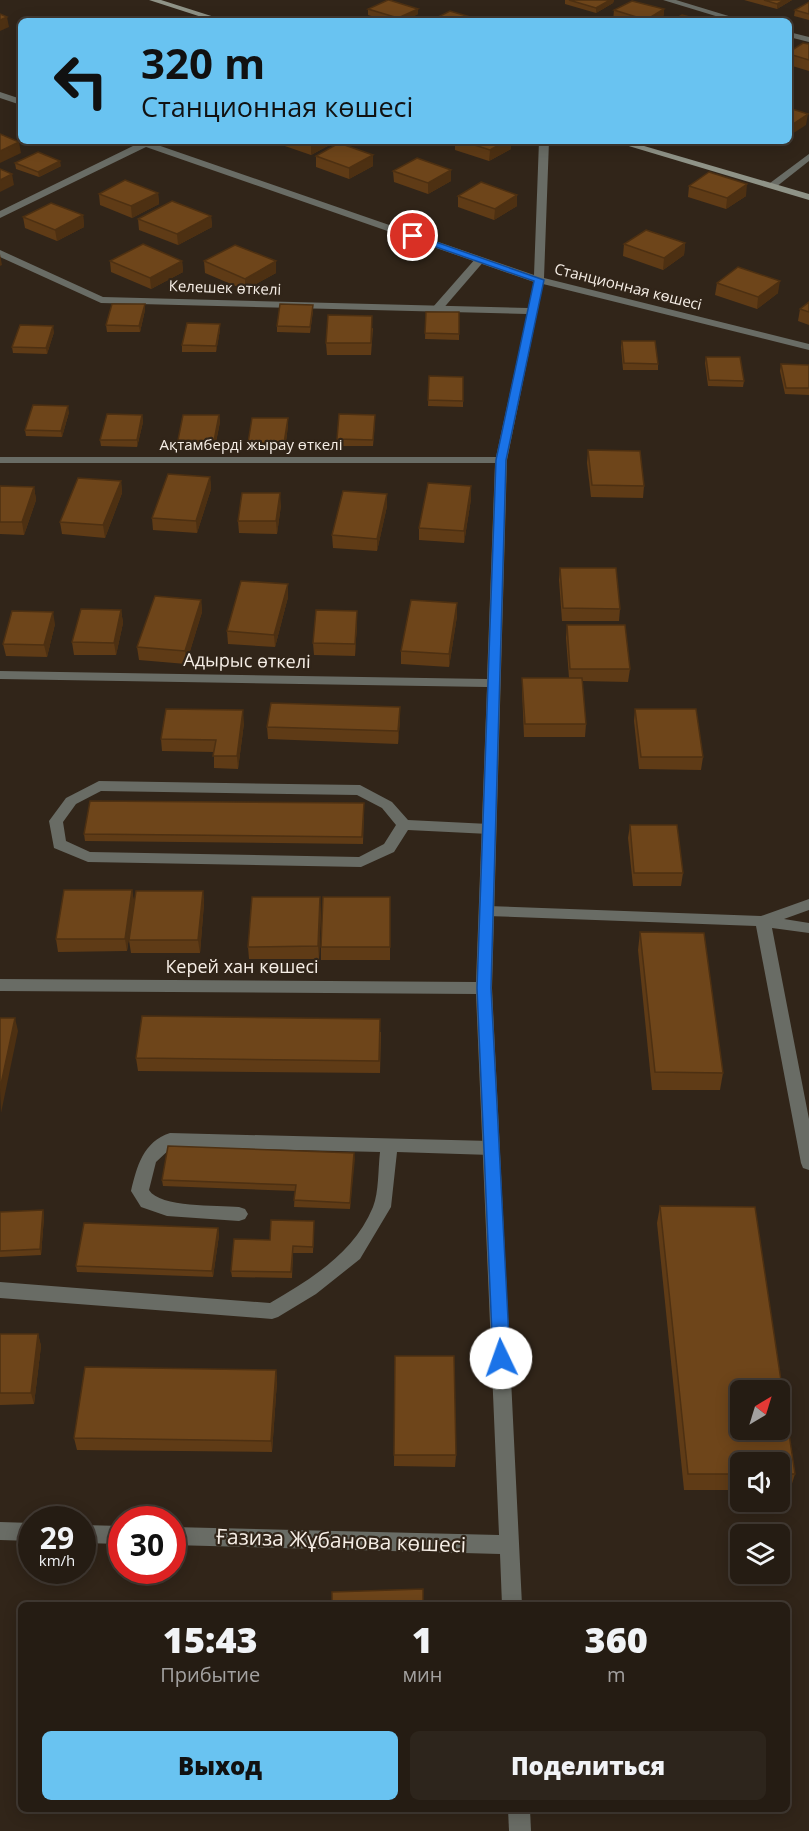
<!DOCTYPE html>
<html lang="ru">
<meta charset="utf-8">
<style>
body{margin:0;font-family:"Open Sans",sans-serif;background:#2d251c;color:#f1f3f6;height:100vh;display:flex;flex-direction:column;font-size:22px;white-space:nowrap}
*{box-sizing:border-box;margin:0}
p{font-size:20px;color:#a3a1a0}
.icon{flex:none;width:33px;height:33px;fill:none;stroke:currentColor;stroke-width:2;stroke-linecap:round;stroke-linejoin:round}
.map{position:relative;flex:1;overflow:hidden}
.sheet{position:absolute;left:18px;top:1602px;width:772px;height:210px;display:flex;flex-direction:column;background:#251c13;border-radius:9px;box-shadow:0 3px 15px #0003,0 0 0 2px #423a33}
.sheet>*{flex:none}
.hud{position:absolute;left:18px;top:18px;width:774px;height:126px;border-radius:9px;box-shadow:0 3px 15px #0003,0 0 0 2px #423a33;background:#69c3f1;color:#111;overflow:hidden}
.needle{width:39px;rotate:38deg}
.controls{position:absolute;left:730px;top:1380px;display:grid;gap:12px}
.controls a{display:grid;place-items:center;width:60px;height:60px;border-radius:9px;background:#251c13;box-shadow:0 3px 15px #0003,0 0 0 2px #423a33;font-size:30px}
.speed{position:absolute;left:18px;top:1506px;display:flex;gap:12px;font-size:30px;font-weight:700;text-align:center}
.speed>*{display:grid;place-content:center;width:78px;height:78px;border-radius:50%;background:#251c13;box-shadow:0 3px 15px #0003,0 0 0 2px #423a33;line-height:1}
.speed small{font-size:15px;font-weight:400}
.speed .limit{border:9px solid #d22;background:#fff;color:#111}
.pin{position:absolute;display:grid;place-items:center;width:51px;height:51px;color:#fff;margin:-26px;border:3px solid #fff;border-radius:50%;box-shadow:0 2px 6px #0007}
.me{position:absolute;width:66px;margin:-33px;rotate:357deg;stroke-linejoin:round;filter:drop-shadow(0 0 4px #0008)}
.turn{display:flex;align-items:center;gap:21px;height:126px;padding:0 24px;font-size:27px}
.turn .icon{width:78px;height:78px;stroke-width:2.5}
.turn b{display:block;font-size:42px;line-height:51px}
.eta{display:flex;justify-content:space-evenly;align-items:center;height:102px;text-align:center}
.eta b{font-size:36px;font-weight:800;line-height:42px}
.action{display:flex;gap:12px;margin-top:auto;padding:12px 24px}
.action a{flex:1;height:69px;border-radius:9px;background:#69c3f1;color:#111;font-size:24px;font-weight:800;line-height:69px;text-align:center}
.action a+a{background:#2d251c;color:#f1f3f6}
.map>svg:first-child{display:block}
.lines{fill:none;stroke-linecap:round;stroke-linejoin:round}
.service{fill:#696c65;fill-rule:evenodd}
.minor{fill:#696c65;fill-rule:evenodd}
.secondary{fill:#8f9387;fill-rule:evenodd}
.wall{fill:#5f3b16}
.shaded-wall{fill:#4d3012}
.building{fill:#6e451a;stroke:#4d3012;stroke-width:1.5;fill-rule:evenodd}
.route{fill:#1a73e8;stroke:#114b97;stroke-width:1.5}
.labels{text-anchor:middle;stroke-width:4.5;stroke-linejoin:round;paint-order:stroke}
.far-street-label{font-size:15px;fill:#f6eee6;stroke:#312519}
.street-label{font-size:18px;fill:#f6eee6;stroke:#312519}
.near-street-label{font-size:21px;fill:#f6eee6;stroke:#312519}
</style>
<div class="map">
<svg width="809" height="1831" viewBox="0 0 809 1831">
<rect width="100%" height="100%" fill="#312519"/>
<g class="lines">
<g class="service">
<polygon points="476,258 485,260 441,311 433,311 433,307"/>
<path d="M99,781L360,785L392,802L408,820L489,824L496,829L489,834L408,830L394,852L361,867L88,862L54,848L49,821L66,798ZM101,791L357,795L382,808L396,825L384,844L359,857L90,852L66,841L63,822L76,804Z"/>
<polygon points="809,899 809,910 784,919 809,923 809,933 772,928 809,1119 809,1170 803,1168 801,1163 756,926 487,916 482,915 480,911 482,907 487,906 761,916"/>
<path d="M170,1133L491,1141L497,1143L499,1148L497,1153L491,1155L397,1152L391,1207L360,1259L316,1294L278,1317L272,1319L0,1298V1282L270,1303C311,1279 354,1253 373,1207C379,1192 378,1169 380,1152L172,1147L156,1162L149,1190C160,1208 217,1205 239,1207L245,1209L248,1214L245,1219L239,1221L167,1216L141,1207L131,1191C137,1166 143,1142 170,1133Z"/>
</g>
<g class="minor">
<polygon points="663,0 676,0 745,21 732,21"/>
<polygon points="789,32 809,37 809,42 789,37"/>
<polygon points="0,92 21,99 21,105 0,98"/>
<polygon points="132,141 146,141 534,275 539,141 549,141 544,278 809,344 809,350 543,284 507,460 492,988 522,1605 502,1605 500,1554 172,1545 172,1527 499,1535 476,994 0,991 0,979 476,982 487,687 0,679 0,671 487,679 495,463 0,463 0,457 496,457 527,314 101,303 0,257 0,250 103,297 528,308 534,282 146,147 0,218 0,211 137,144"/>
<polygon points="809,154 809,161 776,187 770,187 770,183"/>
<polygon points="0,1522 32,1523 32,1541 0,1540"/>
<polygon points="82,1525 122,1526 122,1544 82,1543"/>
<polygon points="508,1809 530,1809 531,1831 509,1831"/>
</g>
<g class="secondary">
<polygon points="149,0 161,0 227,21 214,21"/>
<polygon points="612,141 627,141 809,194 809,200"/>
</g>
</g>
<g class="wall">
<polygon points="565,0 614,0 613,3 596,13 565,4"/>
<polygon points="744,0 792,0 777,9"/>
<polygon points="809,2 809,20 794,16 795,10"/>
<polygon points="368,9 418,9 418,14 404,21 388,21 368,15"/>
<polygon points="664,9 663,20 661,21 613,21 614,10"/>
<polygon points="21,36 21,49 18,48 16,38"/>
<polygon points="809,44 809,71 789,65 789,52"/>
<polygon points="279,141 335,141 335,142 311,155 279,144"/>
<polygon points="455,141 511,141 511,149 489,161 455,150"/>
<polygon points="373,155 373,166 349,179 316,167 316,156"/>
<polygon points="15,163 61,166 39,177 16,169"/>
<polygon points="451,170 451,181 428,194 394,182 393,171"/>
<polygon points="689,186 746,196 726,209 688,197"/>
<polygon points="158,193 159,204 132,218 100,205 99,194"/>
<polygon points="517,195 517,206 494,220 458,207 458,196"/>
<polygon points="83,215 84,227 57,241 25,228 23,217"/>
<polygon points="211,216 212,227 178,245 139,230 138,219"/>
<polygon points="685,243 684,255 663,270 623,256 624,244"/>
<polygon points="110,261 182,261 183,272 151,289 111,272"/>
<polygon points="204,261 276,273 245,290 205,273"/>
<polygon points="717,283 778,293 757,309 715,295"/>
<polygon points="809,302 809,325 798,321 800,309"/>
<polygon points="145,304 145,310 140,332 107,332 106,325"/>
<polygon points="313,311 310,333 277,332 277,326"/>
<polygon points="426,312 459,312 459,340 425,339"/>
<polygon points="220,324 220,330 216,352 182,352 182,345"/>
<polygon points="373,328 371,355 327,355 326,343"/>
<polygon points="54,332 47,354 13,353 12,347"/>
<polygon points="622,341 658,364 658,370 623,370 621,347"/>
<polygon points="706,357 744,381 743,387 708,386 705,363"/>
<polygon points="781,364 809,365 809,395 785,394 780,371"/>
<polygon points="429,376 463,377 463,407 428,406"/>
<polygon points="69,412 62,437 26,436 25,430"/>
<polygon points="142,415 143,422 137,447 101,446 100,440"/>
<polygon points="219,415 220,422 215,447 179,446 178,440"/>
<polygon points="375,421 373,446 337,446 337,439"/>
<polygon points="288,425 285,450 248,449 248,443"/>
<polygon points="588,450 644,486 643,498 591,497 587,463"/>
<polygon points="210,477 211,489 197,533 153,530 152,518"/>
<polygon points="121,481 122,493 105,538 62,534 60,522"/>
<polygon points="0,486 34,487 36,500 24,535 0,534"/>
<polygon points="387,494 387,506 377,551 333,548 332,535"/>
<polygon points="471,499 464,543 419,540 419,528"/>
<polygon points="281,505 277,534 239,533 238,521"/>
<polygon points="560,568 620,609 619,621 562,621 559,580"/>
<polygon points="288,597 275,647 228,644 227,631"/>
<polygon points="201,600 202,612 186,664 139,660 137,647"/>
<polygon points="457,603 457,616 449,667 401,664 401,651"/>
<polygon points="121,610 123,623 116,655 74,655 72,642"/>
<polygon points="357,611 357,623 355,656 314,655 313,643"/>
<polygon points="55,624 47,657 6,656 3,644"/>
<polygon points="567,625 630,669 628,682 582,681 586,724 585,737 524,737 522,690 522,678 569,678 566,638"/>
<polygon points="635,709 703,757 701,770 639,769 634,721"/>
<polygon points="400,720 398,744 268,739 267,727"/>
<polygon points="244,723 238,769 214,768 214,752 162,751 161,739"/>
<polygon points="364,810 363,844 85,841 84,834"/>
<polygon points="630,825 683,873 681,886 633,886 628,838"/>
<polygon points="132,890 134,902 127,951 58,952 56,939"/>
<polygon points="203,891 204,903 200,953 131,953 129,940"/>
<polygon points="390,897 390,960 321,960 321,947"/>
<polygon points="321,910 319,959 249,959 248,947"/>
<polygon points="640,932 723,1073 720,1090 652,1090 638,950"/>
<polygon points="381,1032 380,1073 138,1071 136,1058"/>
<polygon points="354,1153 350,1209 294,1207 295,1191 163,1186 162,1180"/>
<polygon points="660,1206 795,1474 790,1490 780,1490 780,1462 741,1462 741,1490 684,1490 657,1223"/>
<polygon points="43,1210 44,1217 41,1255 0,1257 0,1212"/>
<polygon points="314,1227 313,1253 293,1253 292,1278 232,1277 231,1271 270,1240"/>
<polygon points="218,1228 219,1235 213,1277 77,1272 76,1266"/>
<polygon points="0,1334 38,1334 41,1346 34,1404 0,1405"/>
<polygon points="395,1356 456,1455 455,1467 394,1466"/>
<polygon points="276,1370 277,1381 272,1452 77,1450 74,1438"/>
</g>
<g class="shaded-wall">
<polygon points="610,0 614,0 613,3 596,13 596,8"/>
<polygon points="784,0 792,0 777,9 777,4"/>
<polygon points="418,9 418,14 404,21 398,21 398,18"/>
<polygon points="664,9 663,20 661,21 646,21 646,20"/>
<polygon points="7,17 9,27 0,31 0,20"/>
<polygon points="808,114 806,125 789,136 790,126"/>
<polygon points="316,141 335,141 335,142 311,155 311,144"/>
<polygon points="506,141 511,141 511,149 489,161 490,150"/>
<polygon points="19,142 21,153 0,163 0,151"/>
<polygon points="373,155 373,166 349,179 349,168"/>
<polygon points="60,161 61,166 39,177 38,172"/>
<polygon points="451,170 451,181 428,194 428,183"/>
<polygon points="12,174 14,185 0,192 0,180"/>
<polygon points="747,184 746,196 726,209 727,198"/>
<polygon points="158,193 159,204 132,218 131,206"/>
<polygon points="517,195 517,206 494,220 495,209"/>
<polygon points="83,215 84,227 57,241 55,230"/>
<polygon points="211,216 212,227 178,245 177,234"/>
<polygon points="685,243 684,255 663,270 664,258"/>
<polygon points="0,254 2,265 0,266"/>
<polygon points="182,261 183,272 151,289 150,278"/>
<polygon points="276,261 276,273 245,290 245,279"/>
<polygon points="780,281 778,293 757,309 758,297"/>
<polygon points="145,304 145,310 140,332 139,326"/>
<polygon points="220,324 220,330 216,352 216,346"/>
<polygon points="53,326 54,332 47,354 46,348"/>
<polygon points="68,406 69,412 62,437 61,431"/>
<polygon points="142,415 143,422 137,447 137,440"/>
<polygon points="219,415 220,422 215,447 214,441"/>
<polygon points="288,418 288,425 285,450 284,443"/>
<polygon points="210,477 211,489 197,533 196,521"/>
<polygon points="121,481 122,493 105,538 103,525"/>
<polygon points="471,486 471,499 464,543 464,531"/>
<polygon points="34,487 36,500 24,535 22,522"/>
<polygon points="280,493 281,505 277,534 276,521"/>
<polygon points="387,494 387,506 377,551 377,539"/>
<polygon points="288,584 288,597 275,647 274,635"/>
<polygon points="201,600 202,612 186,664 185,651"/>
<polygon points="457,603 457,616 449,667 449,654"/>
<polygon points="121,610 123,623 116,655 114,643"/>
<polygon points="357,611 357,623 355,656 355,644"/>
<polygon points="53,612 55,624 47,657 44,645"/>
<polygon points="400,707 400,720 398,744 398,731"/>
<polygon points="243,710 244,723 238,769 237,756"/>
<polygon points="132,890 134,902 127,951 125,939"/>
<polygon points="203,891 204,903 200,953 198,940"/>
<polygon points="320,897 321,910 319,959 318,946"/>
<polygon points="15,1018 18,1031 1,1113 0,1089"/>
<polygon points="354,1153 355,1159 350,1209 350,1203"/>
<polygon points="43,1210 44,1217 41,1255 40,1249"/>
<polygon points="218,1228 219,1235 213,1277 212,1271"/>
<polygon points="38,1334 41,1346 34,1404 31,1393"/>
<polygon points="276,1370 277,1381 272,1452 271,1441"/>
</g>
<g class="building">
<polygon points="388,0 389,0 418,9 398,18 368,9"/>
<polygon points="569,0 610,0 596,8"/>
<polygon points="764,0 784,0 777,4"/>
<polygon points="632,1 664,9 646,20 614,10"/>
<polygon points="809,2 809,14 795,10"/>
<polygon points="450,11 480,20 478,21 430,21"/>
<polygon points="0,14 7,17 0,20"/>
<polygon points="682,15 705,21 671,21"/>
<polygon points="535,17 548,21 529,21"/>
<polygon points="803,43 809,44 809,60 789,54 789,52"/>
<polygon points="789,108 808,114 790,126"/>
<polygon points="0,134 19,142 0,151"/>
<polygon points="303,141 316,141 311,144"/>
<polygon points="462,141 506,141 490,150"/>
<polygon points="339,143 373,155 349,168 316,156"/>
<polygon points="38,152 60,161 38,172 15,163"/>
<polygon points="417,158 451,170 428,183 393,171"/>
<polygon points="0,169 12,174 0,180"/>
<polygon points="709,172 747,184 727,198 689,186"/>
<polygon points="125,180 158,193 131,206 99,194"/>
<polygon points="481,182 517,195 495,209 458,196"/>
<polygon points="172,201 211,216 177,234 138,219"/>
<polygon points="51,203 83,215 55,230 23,217"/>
<polygon points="646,230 685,243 664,258 624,244"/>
<polygon points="143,244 182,261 150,278 110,261"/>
<polygon points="235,245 276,261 245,279 204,261"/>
<polygon points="738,267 780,281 758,297 717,283"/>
<polygon points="809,302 809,312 800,309"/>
<polygon points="112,304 145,304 139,326 106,325"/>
<polygon points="280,304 313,305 310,327 277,326"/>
<polygon points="426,312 459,312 459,334 425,333"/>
<polygon points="328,315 372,316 371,343 326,343"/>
<polygon points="187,323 220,324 216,346 182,345"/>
<polygon points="20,325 53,326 46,348 12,347"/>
<polygon points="622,341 655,341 658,364 624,363"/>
<polygon points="706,357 740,357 744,381 709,380"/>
<polygon points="781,364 809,365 809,388 786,388"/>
<polygon points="429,376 463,377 463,401 428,400"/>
<polygon points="33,405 68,406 61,431 25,430"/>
<polygon points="107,414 142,415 137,440 100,440"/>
<polygon points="339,414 375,415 373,440 337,439"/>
<polygon points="183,415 219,415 214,441 178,440"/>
<polygon points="252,418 288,418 284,443 248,443"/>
<polygon points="588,450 640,451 644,486 592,485"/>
<polygon points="168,474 210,477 196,521 152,518"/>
<polygon points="78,478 121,481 103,525 60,522"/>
<polygon points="428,483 471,486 464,531 419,528"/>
<polygon points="0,486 34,487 22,522 0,522"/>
<polygon points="343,491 387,494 377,539 332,535"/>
<polygon points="242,493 280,493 276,521 238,521"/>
<polygon points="560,568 616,568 620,609 563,608"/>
<polygon points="241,581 288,584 274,635 227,631"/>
<polygon points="155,596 201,600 185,651 137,647"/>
<polygon points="411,600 457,603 449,654 401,651"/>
<polygon points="81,609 121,610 114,643 72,642"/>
<polygon points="316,610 357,611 355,644 313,643"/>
<polygon points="12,611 53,612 44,645 3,644"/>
<polygon points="567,625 625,625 630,669 570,669"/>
<polygon points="522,678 582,678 586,724 525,724"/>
<polygon points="271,703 400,707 398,731 267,727"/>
<polygon points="166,709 243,710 237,756 213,756 216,740 161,739"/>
<polygon points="635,709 696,709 703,757 641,757"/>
<polygon points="90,801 364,803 362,837 84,834"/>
<polygon points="630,825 677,825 683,873 634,873"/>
<polygon points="64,890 132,890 125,939 56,939"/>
<polygon points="136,891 203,891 198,940 129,940"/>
<polygon points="252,897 320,897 318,946 248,947"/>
<polygon points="323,897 390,897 390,947 321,947"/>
<polygon points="640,932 704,933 723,1073 655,1072"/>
<polygon points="142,1016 380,1019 379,1061 136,1058"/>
<polygon points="0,1018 15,1018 0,1089"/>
<polygon points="168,1146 354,1153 350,1203 294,1200 296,1185 162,1180"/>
<path d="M660,1206L755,1207L795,1474H780V1462H741V1474H688ZM741,1390H780V1430H741Z"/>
<polygon points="43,1210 40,1249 0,1251 0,1212"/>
<polygon points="271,1220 314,1221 313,1247 293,1246 291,1272 231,1271 234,1239 270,1240"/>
<polygon points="84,1223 218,1228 212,1271 76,1266"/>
<polygon points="0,1334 38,1334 31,1393 0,1393"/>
<polygon points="395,1356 454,1356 456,1455 394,1455"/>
<polygon points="85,1367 276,1370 271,1441 74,1438"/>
<polygon points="423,1589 423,1605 332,1605 332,1592"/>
</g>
<polygon class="route" points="410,235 416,235 544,280 506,460 491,988 510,1358 507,1363 501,1366 496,1363 493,1358 477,988 496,460 534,281 410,238"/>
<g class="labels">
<g class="far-street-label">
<text transform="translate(628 287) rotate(14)" y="5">Станционная көшесі</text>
<text transform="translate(225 288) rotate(2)" y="5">Келешек өткелі</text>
<text x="251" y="450">Ақтамберді жырау өткелі</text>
</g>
<g class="street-label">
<text transform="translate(247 661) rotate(1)" y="6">Адырыс өткелі</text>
<text x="242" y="973">Керей хан көшесі</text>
</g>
<g class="near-street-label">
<text transform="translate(341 1541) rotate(2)" y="7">Ғазиза Жұбанова көшесі</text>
</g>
</g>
</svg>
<div class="controls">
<a><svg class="needle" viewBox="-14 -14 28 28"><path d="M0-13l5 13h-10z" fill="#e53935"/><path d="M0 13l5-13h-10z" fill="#a3a1a0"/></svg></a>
<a><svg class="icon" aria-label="sound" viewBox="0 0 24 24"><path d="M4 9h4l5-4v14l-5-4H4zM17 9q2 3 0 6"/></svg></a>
<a><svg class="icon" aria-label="layers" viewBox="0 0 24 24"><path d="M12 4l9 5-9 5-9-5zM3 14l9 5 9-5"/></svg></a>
</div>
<div class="speed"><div>29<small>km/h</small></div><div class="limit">30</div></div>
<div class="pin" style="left:413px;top:236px;background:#d93025"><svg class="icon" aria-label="arrive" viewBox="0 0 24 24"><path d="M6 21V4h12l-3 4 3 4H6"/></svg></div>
<svg class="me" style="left:501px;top:1358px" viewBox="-20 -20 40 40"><circle r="19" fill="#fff"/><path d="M0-13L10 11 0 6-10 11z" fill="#1a73e8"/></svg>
<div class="hud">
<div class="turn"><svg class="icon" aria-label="left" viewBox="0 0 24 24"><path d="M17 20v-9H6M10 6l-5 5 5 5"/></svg><div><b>320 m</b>Станционная көшесі</div></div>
</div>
<section class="sheet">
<div class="eta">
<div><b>15:43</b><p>Прибытие</p></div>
<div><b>1</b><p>мин</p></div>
<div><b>360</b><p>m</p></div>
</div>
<div class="action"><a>Выход</a><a>Поделиться</a></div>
</section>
</div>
